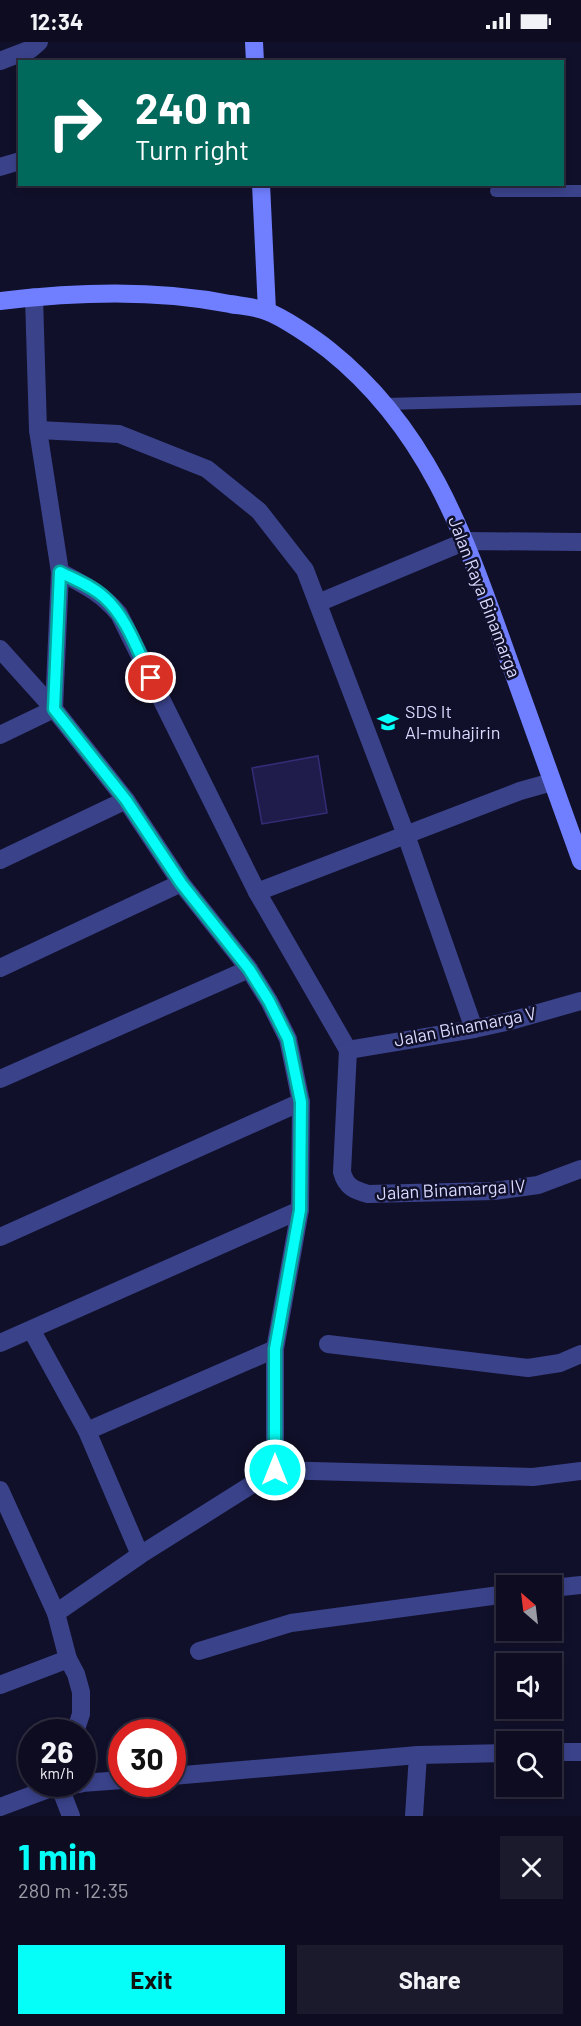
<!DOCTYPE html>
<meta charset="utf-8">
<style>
body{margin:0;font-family:Barlow,sans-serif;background:#1b1a2d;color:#f1f3f6;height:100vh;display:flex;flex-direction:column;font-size:22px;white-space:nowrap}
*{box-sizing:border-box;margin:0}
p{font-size:20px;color:#9a9ba5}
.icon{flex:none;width:33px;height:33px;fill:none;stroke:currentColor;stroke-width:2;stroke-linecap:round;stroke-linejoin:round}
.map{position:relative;height:1774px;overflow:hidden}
.drawer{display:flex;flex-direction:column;background:#0d0c20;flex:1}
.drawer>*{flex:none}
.banner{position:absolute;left:18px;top:18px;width:546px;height:126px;border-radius:0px;box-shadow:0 3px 9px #0003,0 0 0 2px #2d2c3e;background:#00695c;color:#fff;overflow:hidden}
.needle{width:39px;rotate:332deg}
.buttons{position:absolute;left:496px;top:1533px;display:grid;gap:12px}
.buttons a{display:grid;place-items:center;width:66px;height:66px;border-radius:0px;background:#0d0c20;box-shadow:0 3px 9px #0003,0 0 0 2px #2d2c3e;font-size:30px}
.speed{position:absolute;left:18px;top:1677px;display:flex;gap:12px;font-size:30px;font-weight:700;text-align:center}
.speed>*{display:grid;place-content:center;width:78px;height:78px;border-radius:50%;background:#0d0c20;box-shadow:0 3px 9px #0003,0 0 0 2px #2d2c3e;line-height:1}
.speed small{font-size:15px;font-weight:400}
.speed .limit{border:9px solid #d22;background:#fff;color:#111}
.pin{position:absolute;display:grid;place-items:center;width:51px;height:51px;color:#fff;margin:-26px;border:3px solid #fff;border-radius:50%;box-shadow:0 2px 6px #0007}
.me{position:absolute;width:66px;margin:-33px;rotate:0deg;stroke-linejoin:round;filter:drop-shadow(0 0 4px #0008)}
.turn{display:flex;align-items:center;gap:21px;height:126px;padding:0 18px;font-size:27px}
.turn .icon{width:78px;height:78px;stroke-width:2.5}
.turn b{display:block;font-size:42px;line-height:51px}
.round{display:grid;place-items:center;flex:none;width:63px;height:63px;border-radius:0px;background:#1b1a2d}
.summary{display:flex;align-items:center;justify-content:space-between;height:102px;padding:0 18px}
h1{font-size:36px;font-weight:700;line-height:45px;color:#05fff8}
.button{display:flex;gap:12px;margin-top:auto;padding:12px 18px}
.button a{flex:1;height:69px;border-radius:0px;background:#05fff8;color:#111;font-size:24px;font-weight:700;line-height:69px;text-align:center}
.button a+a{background:#1b1a2d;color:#f1f3f6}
.status{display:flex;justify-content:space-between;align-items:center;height:42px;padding:0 30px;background:#0d0c20;direction:ltr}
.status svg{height:16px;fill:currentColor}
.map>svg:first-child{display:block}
.building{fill:#1f1c4b;stroke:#332d78;stroke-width:1.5}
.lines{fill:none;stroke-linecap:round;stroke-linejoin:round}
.lane{stroke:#3a428a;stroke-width:12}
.street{stroke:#3a428a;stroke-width:18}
.secondary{stroke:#707fff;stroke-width:18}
.route-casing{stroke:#03a6a1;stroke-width:15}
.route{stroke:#05fff8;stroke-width:10}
.labels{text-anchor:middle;stroke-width:5;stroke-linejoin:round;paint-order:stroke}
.street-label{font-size:18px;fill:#d9daff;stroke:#11102a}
.poi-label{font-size:18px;fill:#d9daff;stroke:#11102a;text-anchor:start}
</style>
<div class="status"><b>12:34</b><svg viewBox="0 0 49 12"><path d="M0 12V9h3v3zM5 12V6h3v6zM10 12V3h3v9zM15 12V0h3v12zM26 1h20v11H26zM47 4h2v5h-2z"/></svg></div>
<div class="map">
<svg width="581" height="1774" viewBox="0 0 581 1774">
<rect width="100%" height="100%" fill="#11102a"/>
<polygon class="building" points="318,714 327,771 262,782 252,726"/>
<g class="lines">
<g class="lane">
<polyline points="496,149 581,149"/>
<polyline points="385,362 581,357"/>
</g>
<g class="street">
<polyline points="0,19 31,7 39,0"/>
<polyline points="0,125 20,119"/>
<polyline points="38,388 119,392 207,427 259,469 305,528 406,793 474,987"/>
<path d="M60,530C86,544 100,550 119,572L257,850"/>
<polyline points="318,561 466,499 581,500"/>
<polyline points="0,607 54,667 126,758 181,841 249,927 269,959 288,997 301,1060 300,1168 275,1307 275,1428 140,1513 56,1571"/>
<polyline points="0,693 54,667 60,530 38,388 34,255"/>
<polyline points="0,818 126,758"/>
<polyline points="0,926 181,841"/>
<polyline points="348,1008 257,850 520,749 552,740"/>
<path d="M348,1008L342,1130C346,1145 354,1148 368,1152L494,1149L538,1143L581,1127"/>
<polyline points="348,1008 474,987 510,979 581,959"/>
<polyline points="0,1037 249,927"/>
<polyline points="0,1195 301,1060"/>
<polyline points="32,1289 87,1389 140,1513"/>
<polyline points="0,1301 300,1168"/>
<polyline points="328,1302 528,1326 560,1321 581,1312"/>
<polyline points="87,1389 275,1307"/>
<polyline points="275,1428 533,1435 581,1429"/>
<polyline points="0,1448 56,1571 68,1617 76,1632 81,1650 81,1672 75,1690"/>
<polyline points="552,1546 581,1543"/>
<polyline points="199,1609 291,1581 507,1552"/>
<polyline points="0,1643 68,1617"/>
<polyline points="552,1710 581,1710"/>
<polyline points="172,1734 418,1713 507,1711"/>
<polyline points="82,1741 122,1738"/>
<polyline points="0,1765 59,1743 60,1742"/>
<polyline points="71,1774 59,1743 80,1742"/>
<polyline points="414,1774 418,1713"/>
</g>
<g class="secondary">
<polyline points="254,0 255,20"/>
<polyline points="261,142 267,269"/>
<path d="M0,259C76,250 154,247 230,262C242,264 255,265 266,269C283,275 315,297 329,308C434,392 468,505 512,627C535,691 558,755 581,819"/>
</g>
</g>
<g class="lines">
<defs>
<path id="route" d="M151,636C138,610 127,576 105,556C93,544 75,538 60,530L54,667L126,758L181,841L249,927L269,959L288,997L301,1060L300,1168L275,1307V1428"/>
</defs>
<use href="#route" class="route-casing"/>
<use href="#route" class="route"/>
</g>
<defs>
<symbol id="school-bare" viewBox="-9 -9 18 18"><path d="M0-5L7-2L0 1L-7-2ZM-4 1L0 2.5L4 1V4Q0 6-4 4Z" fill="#05fff8" stroke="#11102a" stroke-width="2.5" paint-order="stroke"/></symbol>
</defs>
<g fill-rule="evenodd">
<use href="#school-bare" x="373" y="665" width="30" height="30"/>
</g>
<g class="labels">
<g class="street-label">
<text transform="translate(484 555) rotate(69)" y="6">Jalan Raya Binamarga</text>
<text transform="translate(465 985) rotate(-11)" y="6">Jalan Binamarga V</text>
<text transform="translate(451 1148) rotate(-3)" y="6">Jalan Binamarga IV</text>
</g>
<g class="poi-label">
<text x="405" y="676">SDS It<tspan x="405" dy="21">Al-muhajirin</tspan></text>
</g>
</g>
</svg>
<div class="buttons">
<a><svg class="needle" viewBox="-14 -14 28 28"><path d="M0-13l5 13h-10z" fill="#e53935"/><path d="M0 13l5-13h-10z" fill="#9a9ba5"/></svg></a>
<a><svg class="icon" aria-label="sound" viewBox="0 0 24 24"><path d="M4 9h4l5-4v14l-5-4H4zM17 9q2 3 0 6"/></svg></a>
<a><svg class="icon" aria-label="search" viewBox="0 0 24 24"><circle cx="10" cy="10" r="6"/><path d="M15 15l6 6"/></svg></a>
</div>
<div class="speed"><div>26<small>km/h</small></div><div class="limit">30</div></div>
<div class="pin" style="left:151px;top:636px;background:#d93025"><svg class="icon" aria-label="arrive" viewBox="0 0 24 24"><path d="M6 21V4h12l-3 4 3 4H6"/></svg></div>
<svg class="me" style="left:275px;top:1428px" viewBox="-20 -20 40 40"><circle r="17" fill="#05fff8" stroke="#fff" stroke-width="3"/><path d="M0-11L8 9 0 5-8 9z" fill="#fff"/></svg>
<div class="banner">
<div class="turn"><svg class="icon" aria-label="right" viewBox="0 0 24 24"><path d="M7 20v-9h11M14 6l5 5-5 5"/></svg><div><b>240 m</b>Turn right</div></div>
</div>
</div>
<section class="drawer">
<div class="summary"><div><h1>1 min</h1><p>280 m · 12:35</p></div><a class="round"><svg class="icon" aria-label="close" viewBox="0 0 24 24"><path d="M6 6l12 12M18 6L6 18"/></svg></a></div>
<div class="button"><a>Exit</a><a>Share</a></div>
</section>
